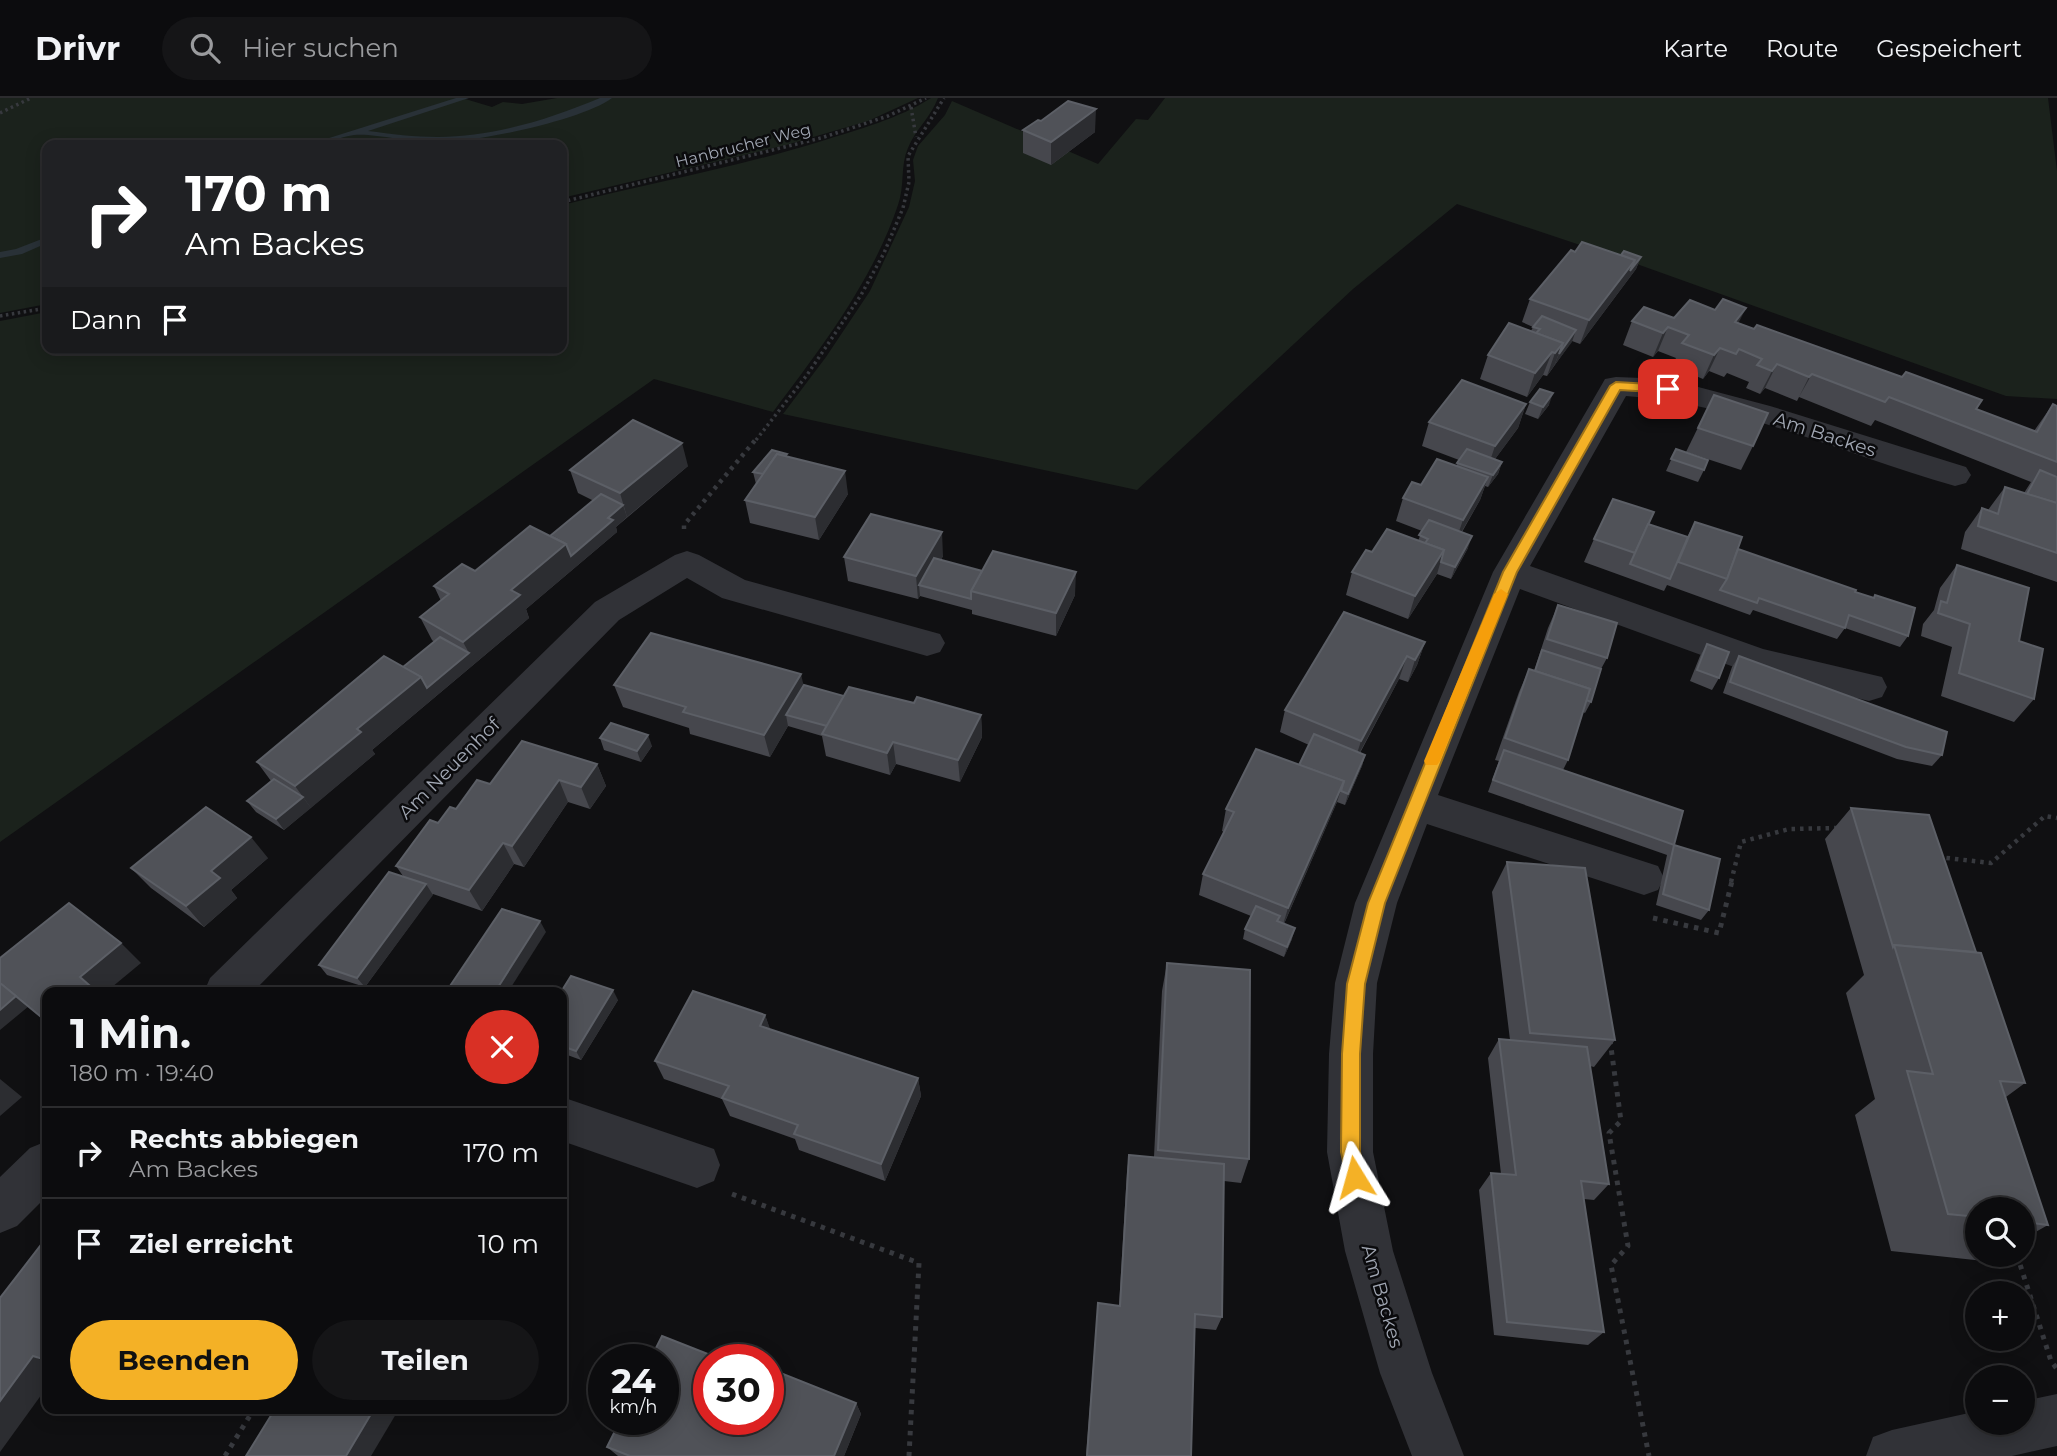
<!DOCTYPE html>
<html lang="de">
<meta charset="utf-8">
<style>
body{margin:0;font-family:Montserrat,sans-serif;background:#151517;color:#f1f3f6;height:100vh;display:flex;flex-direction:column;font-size:26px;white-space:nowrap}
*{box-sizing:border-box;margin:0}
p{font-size:23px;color:#9a9b9e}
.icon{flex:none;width:38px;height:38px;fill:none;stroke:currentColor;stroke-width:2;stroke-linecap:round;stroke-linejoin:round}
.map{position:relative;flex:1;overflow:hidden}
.panel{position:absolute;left:42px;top:889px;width:525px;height:427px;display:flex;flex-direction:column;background:#0c0c0e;border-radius:14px;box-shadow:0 4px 18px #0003,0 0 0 2px #2c2c2e}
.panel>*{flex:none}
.top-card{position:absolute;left:42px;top:42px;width:525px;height:214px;border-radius:14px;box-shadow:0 4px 18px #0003,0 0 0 2px #2c2c2e;background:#202124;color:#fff;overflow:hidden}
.controls{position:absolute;left:1965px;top:1099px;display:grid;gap:14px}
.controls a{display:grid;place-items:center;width:70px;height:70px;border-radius:50%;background:#0c0c0e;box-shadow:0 4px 18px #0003,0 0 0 2px #2c2c2e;font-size:35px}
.speed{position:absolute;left:588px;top:1246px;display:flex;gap:14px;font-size:35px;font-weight:700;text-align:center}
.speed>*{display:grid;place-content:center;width:91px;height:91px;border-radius:50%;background:#0c0c0e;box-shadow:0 4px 18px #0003,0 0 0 2px #2c2c2e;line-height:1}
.speed small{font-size:18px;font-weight:400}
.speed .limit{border:10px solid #d22;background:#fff;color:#111}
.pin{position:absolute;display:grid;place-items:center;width:60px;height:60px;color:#fff;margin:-30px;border-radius:14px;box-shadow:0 4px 10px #0006}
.me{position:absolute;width:77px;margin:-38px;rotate:352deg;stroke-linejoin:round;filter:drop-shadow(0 0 5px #0008)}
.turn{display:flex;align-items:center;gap:24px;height:147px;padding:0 28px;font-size:32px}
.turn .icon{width:91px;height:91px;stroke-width:2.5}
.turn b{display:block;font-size:49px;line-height:60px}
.then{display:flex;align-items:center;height:66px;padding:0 28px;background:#0003;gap:14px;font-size:26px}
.round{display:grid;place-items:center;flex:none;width:74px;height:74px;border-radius:37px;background:#151517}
.summary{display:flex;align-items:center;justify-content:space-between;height:119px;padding:0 28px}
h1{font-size:42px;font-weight:700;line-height:52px}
.button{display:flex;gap:14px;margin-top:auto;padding:14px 28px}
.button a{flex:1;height:80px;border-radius:42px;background:#f4b126;color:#111;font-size:28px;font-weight:700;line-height:80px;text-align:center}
.button a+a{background:#151517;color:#f1f3f6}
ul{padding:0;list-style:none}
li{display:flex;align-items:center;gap:21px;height:91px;padding:0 28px;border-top:2px solid #2c2c2e}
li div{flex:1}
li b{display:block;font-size:26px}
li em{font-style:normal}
header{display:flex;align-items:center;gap:42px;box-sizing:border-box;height:98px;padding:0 35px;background:#0c0c0e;border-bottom:2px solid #2c2c2e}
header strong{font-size:33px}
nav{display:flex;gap:38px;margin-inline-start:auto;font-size:24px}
.search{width:490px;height:63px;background:#151517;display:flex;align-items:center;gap:18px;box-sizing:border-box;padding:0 24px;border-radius:38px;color:#9a9b9e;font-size:26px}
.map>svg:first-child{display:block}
.green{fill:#1b221c}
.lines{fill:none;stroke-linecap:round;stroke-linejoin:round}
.stream{fill:#293137;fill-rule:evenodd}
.path-far2{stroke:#37393e;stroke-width:3.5;stroke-dasharray:2.5 3.5;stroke-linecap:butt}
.path-far1{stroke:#37393e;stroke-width:4.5;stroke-dasharray:3.5 5;stroke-linecap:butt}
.path{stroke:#37393e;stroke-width:5;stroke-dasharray:4.5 6;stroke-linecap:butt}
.minor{fill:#313237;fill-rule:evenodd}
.wall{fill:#46474d}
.shaded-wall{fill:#2c2d31}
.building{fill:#505258;stroke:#5c5f66;stroke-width:2}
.route{fill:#f4b126;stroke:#9f7319;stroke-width:2}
.slow{fill:#f59e0b}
.labels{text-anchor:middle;stroke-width:5;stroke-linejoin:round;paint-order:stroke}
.far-street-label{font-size:16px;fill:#a1a7b3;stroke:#0b0b0d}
.street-label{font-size:19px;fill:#a1a7b3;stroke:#0b0b0d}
</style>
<header>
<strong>Drivr</strong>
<div class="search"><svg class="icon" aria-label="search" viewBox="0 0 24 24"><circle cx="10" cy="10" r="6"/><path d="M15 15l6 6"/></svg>Hier suchen</div>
<nav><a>Karte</a><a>Route</a><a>Gespeichert</a></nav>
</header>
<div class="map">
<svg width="2057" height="1358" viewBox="0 0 2057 1358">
<rect width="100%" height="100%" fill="#101012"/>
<g class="green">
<polygon points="0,0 462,0 492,9 503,4 522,6 557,0 918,0 868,23 786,47 562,100 562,47 47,47 47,206 0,215"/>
<path d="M931,0H938C931,19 915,32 908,50C900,68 905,88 898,107C872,184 821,250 773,314L654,281L0,744V223L47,214V250H562V107C648,86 737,69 822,43C859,31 898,21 931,0Z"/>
<polygon points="1165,0 2048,0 2057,73 2057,301 2006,298 1634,165 1457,106 1353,191 1137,392 783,316 826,259 870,193 909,109 915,83 913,62 918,48 945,17 952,3 1098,66 1136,21 1148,22"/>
</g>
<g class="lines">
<g class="stream">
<path d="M456,0H469L368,33C391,36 415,39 438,39C493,39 550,21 600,0H612C581,23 470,46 430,44C409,44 373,35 354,37C338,39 325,48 307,47Z"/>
<polygon points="47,139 47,145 22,156 0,160 0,154 16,151"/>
</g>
<g class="path-far2">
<polyline points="911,9 916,39"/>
<polyline points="0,15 31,0"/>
<polyline points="562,104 821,40 888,18 926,0"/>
<polyline points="0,218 47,210"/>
<polyline points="756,342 807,277 861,197 884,155 903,110 909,84 908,58 944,0"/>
</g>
<g class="path-far1">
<polyline points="684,431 684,427 757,340"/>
<polyline points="1938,759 1991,765 2045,718 2057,720"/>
<polyline points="1731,784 1741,744 1789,731 1838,730"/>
</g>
<g class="path">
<polyline points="1653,820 1719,835 1732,783"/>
<polyline points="1610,942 1621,1023 1609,1035 1628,1148 1611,1167 1649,1358"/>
<polyline points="732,1096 919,1165 909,1358"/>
<polyline points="2017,1157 2051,1263 2057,1271"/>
<polyline points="225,1358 254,1311"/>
</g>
<g class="minor">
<path d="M1616,279L1668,281L1770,308L1966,369L1971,377L1966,385L1955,388C1846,358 1739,305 1626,298L1530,468L1763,551L1882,579L1887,589L1882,599L1869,603L1745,573L1520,491L1438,697L1658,768L1664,780L1658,792L1644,797L1427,726L1397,805L1377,885L1373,956V1054L1393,1153L1432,1275L1464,1358H1412L1380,1275L1345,1153L1327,1054L1329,956L1335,885L1355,805L1493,474L1601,288L1605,281Z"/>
<polygon points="687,453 699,457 745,482 940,536 945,545 940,554 927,558 722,500 687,480 619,522 253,894 204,894 210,880 595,504 675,457"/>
<polygon points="562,999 714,1051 720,1067 714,1083 697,1090 562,1043"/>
<polygon points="47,1043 47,1098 17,1128 0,1135 0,1079 30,1050"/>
<polygon points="2057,1296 2057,1348 2012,1358 1866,1358 1873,1339 1892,1332 1978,1313 1978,1325 2023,1325 2023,1303"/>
</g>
</g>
<g class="wall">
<polygon points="1023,32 1095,34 1051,67 1023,55"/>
<polygon points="1575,154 1641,159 1636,171 1580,246 1572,243 1547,278 1543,277 1527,299 1480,281 1488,257 1531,233 1533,229 1522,224 1530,201"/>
<polygon points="1674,220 1739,225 2034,333 2053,306 2057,308 2057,484 1961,451 1965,434 1982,410 1988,412 2005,389 2024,395 2031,384 1875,322 1871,328 1799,299 1797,303 1765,290 1760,296 1746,290 1749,284 1727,275 1724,279 1709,273 1703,281 1672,268 1676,260 1658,253 1653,259 1623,247 1632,223"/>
<polygon points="1714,297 1753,348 1741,372 1686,354"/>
<polygon points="1530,304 1549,307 1538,321 1525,316"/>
<polygon points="1526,306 1518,330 1495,361 1502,364 1498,376 1488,389 1485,388 1480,402 1462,434 1468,450 1451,481 1437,476 1408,521 1346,497 1352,474 1372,454 1418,443 1422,433 1396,423 1403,400 1421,387 1456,368 1459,362 1422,348 1429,324"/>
<polygon points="1676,351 1704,372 1698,384 1666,373"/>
<polygon points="787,356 787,359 848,396 819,442 750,425 745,402 756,386 753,374"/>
<polygon points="688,368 616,429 617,434 526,511 529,520 372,652 375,656 284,732 256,714 247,703 271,683 257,664 403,569 434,544 432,542 420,519 441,503 434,488 475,473 550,438 594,403 578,395 570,372"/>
<polygon points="1695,424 1738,451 1855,494 1873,500 1875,497 1908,538 1900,549 1845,530 1837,541 1753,512 1750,517 1667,487 1664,493 1584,464 1594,441 1648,426 1687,439"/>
<polygon points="943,458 941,462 1075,497 1056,538 972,516 972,512 920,498 918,501 848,483 844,459"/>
<polygon points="1957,467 2019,543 2034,601 2014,624 1941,598 1952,549 1921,538 1923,526 1934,512 1940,490"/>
<polygon points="1558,507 1607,560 1601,571 1591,604 1585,615 1583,614 1568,662 1563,672 1674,747 1709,812 1701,822 1656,807 1667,757 1488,694 1499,663 1495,662 1519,594 1529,571 1534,573 1548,530"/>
<polygon points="1425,544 1417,567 1408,584 1399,581 1360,655 1365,657 1362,668 1345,707 1337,704 1284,826 1292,841 1284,859 1243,841 1245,831 1251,818 1199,797 1203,776 1224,734 1222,733 1226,711 1299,667 1309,647 1280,634 1285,612"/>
<polygon points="1707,546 1719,580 1712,592 1690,583 1700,558"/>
<polygon points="1739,558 1942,657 1932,668 1897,661 1723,595 1732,569"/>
<polygon points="614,587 804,587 844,598 914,605 981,617 982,639 960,684 896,666 890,677 826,658 822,638 788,628 770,659 690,636 689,630 623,609"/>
<polygon points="600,640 652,648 641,664 604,652"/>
<polygon points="597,666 606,688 590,711 568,704 524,769 514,766 482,813 433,796 365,889 327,877 319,867 403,778 396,768 438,725 490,686"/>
<polygon points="1851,710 1976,854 2025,985 2006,999 2048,1127 2023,1141 2023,1111 1978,1111 1978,1157 1995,1157 1984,1163 1891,1153 1855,1017 1875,1001 1846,895 1864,877 1825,741"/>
<polygon points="268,760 231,792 237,800 204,829 151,790 131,770"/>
<polygon points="1507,764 1615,942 1594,969 1590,968 1609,1086 1594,1102 1584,1101 1604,1234 1588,1247 1494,1237 1479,1092 1491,1075 1501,1076 1488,960 1499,941 1510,942 1492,794"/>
<polygon points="1167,865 1249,1061 1241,1085 1224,1083 1222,1219 1216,1232 1195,1230 1191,1358 1086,1358 1098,1205 1119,1208 1127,1074 1129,1057 1154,1059 1162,893"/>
<polygon points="562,894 618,902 581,962 562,955"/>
<polygon points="765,917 770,932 918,980 921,998 885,1083 799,1052 795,1041 730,1018 722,1001 664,981 655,963"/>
<polygon points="709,1262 856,1305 861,1316 844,1358 618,1358 607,1349"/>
</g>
<g class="shaded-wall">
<polygon points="1096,11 1095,34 1051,67 1051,44"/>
<polygon points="1641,159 1636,171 1580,246 1589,222 1635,162"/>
<polygon points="1746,210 1734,234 1735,224"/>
<polygon points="1668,229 1658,253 1653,259 1663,235"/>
<polygon points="1576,232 1572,244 1554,268 1559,256"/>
<polygon points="1563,245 1554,268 1547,278 1555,255"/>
<polygon points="1720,250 1709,273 1703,281 1714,257"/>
<polygon points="1552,254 1543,277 1527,299 1535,275"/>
<polygon points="1777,266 1765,290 1760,296 1772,273"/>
<polygon points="1812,276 1799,299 1797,303 1809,279"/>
<polygon points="1553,295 1549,307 1538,321 1543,309"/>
<polygon points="1526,306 1518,330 1487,372 1495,348"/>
<polygon points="682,345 688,368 627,419 620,395"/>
<polygon points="1502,364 1498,376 1488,389 1493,377"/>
<polygon points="845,373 848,396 819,442 815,419"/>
<polygon points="1488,379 1480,402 1455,445 1463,422"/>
<polygon points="623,407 627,419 616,429 617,434 526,511 529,520 372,652 375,656 311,710 295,688 357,631 421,579 469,555 463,544 511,492 566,446 608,420"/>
<polygon points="942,434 943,458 926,489 919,487 920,498 918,501 916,478"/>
<polygon points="1472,438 1468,450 1451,481 1455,469"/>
<polygon points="1444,452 1437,476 1408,521 1415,498"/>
<polygon points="1076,474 1075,497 1056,538 1056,515"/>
<polygon points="1425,544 1417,567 1408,584 1415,562"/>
<polygon points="1407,558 1399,581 1354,665 1361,643"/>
<polygon points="801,576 806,598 786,617 788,628 770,659 764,637"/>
<polygon points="981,617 982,639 960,684 958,662"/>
<polygon points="648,637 652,648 641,664 637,653"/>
<polygon points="893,644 896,666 890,677 887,655"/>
<polygon points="1365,657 1362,668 1345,707 1348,696"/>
<polygon points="597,666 606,688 590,711 581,689"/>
<polygon points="559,682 568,704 524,769 512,748"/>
<polygon points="1344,683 1337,704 1282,830 1288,810"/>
<polygon points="303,699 311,710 284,732 276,721"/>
<polygon points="251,739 268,760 231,792 237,800 204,829 186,808 211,773"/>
<polygon points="503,745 514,766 482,813 469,792"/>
<polygon points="426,786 433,797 365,889 357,880"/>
<polygon points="540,823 546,834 508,894 495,894"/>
<polygon points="1295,830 1292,841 1284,859 1287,849"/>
<polygon points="121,845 141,865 106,894 80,894 80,879"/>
<polygon points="613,892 618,902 581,962 576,953"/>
<polygon points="17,898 29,908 0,932 0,912"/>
<polygon points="765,917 772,936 760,928"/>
<polygon points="918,980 921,998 885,1083 881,1066"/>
<polygon points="0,981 22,999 0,1018"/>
<polygon points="33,1258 47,1265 47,1289 0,1354 0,1303"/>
<polygon points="856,1305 861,1316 844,1358 834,1358"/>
<polygon points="374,1311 399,1311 371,1358 346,1358"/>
</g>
<g class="building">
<polygon points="1068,3 1096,11 1051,44 1023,32 1038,22 1041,23"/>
<polygon points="1582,144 1635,162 1589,222 1530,201 1571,152 1575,154"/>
<polygon points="1624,153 1641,159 1630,173 1635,162 1621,157"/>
<polygon points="1723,201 1746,210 1735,224 1754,231 1757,227 1902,279 1906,274 1982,302 1976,311 2037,334 2053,306 2057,308 2057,364 1889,299 1885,304 1812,276 1809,279 1777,266 1772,273 1757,267 1762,261 1739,251 1736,256 1720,250 1714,257 1682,245 1689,237 1668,229 1663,235 1632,223 1644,209 1674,220 1690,202 1715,212"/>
<polygon points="1542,218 1576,232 1559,256 1563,245 1536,235 1540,231 1533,229"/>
<polygon points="1509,225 1563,245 1555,255 1552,254 1535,275 1488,257"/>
<polygon points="1462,282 1526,306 1495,348 1429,324"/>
<polygon points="1540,291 1553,295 1543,309 1530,304"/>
<polygon points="1714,297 1768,315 1753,348 1698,330"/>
<polygon points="633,322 682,345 620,395 570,372"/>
<polygon points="1467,351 1502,364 1493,377 1457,365"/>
<polygon points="1676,351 1708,362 1704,372 1671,361"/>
<polygon points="772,352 787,356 785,358 777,356 763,376 753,374"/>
<polygon points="777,356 845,373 815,419 745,402"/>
<polygon points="1437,361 1488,379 1463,422 1403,400 1412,384 1421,387"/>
<polygon points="2040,372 2057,379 2057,405 2027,396"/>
<polygon points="2005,389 2057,405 2057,455 1978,428 1982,410 1998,416"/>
<polygon points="601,396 623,407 608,420 613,422 571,458 566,446 550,438"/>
<polygon points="1613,401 1654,414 1635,455 1594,441"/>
<polygon points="871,416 942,434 916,478 844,459"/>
<polygon points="1429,422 1472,438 1455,469 1441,464 1444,452 1425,445 1428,441 1419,437"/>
<polygon points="1695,424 1742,439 1727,481 1678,464"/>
<polygon points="1648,426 1688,439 1670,481 1630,466"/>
<polygon points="530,428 566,446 511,492 520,497 463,544 420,519 449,496 434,488 462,466 475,473"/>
<polygon points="1387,431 1444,452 1415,498 1352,474 1366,452 1372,454"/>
<polygon points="1738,451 1856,492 1855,494 1874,500 1875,497 1915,510 1908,538 1849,517 1845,530 1759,500 1757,505 1720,492 1727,481"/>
<polygon points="993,453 1076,474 1056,515 971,493"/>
<polygon points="934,460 982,473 971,493 971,501 919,487"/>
<polygon points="1957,467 2029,490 2019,543 2043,551 2034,601 1959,575 1970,526 1938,515 1941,503 1947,505"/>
<polygon points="1558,507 1617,525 1607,560 1547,541"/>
<polygon points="1344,514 1425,544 1415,562 1407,558 1361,643 1285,612"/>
<polygon points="651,535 801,576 764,637 683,614 686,609 614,587"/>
<polygon points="440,539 469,555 427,590 421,579 403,569"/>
<polygon points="1707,546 1729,554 1719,580 1697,572"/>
<polygon points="1542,552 1601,571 1591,604 1586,602 1590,591 1535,573"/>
<polygon points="384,558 421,579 357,631 361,634 295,688 257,664"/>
<polygon points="1739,558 1947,634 1942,657 1906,649 1730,584"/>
<polygon points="1529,571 1590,591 1568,662 1505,640"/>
<polygon points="804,587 844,598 827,628 786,617"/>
<polygon points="849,589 914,605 917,599 981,617 958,662 893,644 887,655 822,636"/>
<polygon points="611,625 648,637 637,653 600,640"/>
<polygon points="1314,636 1365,657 1348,696 1341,693 1344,683 1299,667"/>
<polygon points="522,643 597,666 581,689 559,682 512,748 503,745 469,792 396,768 430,722 438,725 450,709 456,711 477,682 490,686"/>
<polygon points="1256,651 1344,683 1288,810 1203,776 1234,714 1226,711"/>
<polygon points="1504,652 1683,713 1674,747 1493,682"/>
<polygon points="274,681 303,699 276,721 247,703"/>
<polygon points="206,709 251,739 211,773 220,780 186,808 131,770"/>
<polygon points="1851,710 1929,717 1976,854 1894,847 1893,849"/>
<polygon points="1674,747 1720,761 1709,812 1663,796"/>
<polygon points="1507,764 1585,770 1615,942 1530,935"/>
<polygon points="389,774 426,786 357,880 319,867"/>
<polygon points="69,805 121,845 80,879 89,887 80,894 47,894 47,921 46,923 0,885 0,860"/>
<polygon points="1256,808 1280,818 1277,823 1295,830 1287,849 1245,831"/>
<polygon points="502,811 540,823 495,894 446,894"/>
<polygon points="1894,847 1981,855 2025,985 2000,983 2048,1127 2023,1124 2023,1111 1978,1111 1978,1119 1948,1116 1907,973 1933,976"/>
<polygon points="1167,865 1250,872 1249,1061 1158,1052"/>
<polygon points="571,878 613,892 576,953 562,948 562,894 561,894"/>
<polygon points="0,885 16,898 0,912"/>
<polygon points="693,893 765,917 760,928 918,980 881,1066 794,1036 798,1027 722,1000 729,988 655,963"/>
<polygon points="1499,941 1587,949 1609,1086 1581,1083 1604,1234 1507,1224 1491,1075 1516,1077"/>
<polygon points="1129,1057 1224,1066 1222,1219 1195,1216 1191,1358 1087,1358 1098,1205 1120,1208"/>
<polygon points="47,1139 47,1260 46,1262 33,1258 0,1303 0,1200"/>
<polygon points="662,1238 723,1262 709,1262 709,1321 768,1321 768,1270 856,1305 834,1358 630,1358 607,1349 621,1321 663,1321 663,1262 650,1262"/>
<polygon points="275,1311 374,1311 346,1358 246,1358"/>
</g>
<polygon class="route" points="1616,284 1668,287 1674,291 1668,295 1620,292 1517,474 1385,805 1365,886 1360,956 1360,1054 1365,1079 1362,1086 1355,1089 1348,1086 1341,1054 1342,956 1347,886 1368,805 1503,474 1610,288"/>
<polygon class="slow" points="1501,491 1508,496 1440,663 1437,667 1426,667 1424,663 1494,496"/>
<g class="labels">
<g class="far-street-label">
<text transform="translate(743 47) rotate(-14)" y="6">Hanbrucher Weg</text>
</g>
<g class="street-label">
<text transform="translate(1825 336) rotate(18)" y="7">Am Backes</text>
<text transform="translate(449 670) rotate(-45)" y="7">Am Neuenhof</text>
<text transform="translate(1383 1198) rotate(74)" y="7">Am Backes</text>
</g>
</g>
</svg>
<div class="controls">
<a><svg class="icon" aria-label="search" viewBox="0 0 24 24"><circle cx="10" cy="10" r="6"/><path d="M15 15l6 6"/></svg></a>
<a>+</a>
<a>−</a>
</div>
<div class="speed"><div>24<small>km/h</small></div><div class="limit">30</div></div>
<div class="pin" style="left:1668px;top:291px;background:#d93025"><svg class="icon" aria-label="arrive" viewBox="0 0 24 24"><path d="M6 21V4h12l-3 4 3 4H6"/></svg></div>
<svg class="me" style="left:1355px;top:1079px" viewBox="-20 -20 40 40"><path d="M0-17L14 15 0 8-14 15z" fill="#f4b126" stroke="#fff" stroke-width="4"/></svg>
<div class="top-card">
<div class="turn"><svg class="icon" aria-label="right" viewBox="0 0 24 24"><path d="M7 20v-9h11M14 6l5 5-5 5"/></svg><div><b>170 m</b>Am Backes</div></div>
<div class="then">Dann<svg class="icon" aria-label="arrive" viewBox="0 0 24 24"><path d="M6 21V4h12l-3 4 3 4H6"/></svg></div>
</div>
<section class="panel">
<div class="summary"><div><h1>1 Min.</h1><p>180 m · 19:40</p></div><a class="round" style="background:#d93025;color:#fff"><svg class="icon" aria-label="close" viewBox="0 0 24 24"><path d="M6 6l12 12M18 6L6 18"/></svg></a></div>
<ul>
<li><svg class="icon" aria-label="right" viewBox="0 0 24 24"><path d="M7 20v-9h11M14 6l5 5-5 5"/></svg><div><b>Rechts abbiegen</b><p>Am Backes</p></div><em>170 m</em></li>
<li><svg class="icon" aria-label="arrive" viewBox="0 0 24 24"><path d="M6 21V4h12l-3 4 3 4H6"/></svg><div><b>Ziel erreicht</b></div><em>10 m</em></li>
</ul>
<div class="button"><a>Beenden</a><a>Teilen</a></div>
</section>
</div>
